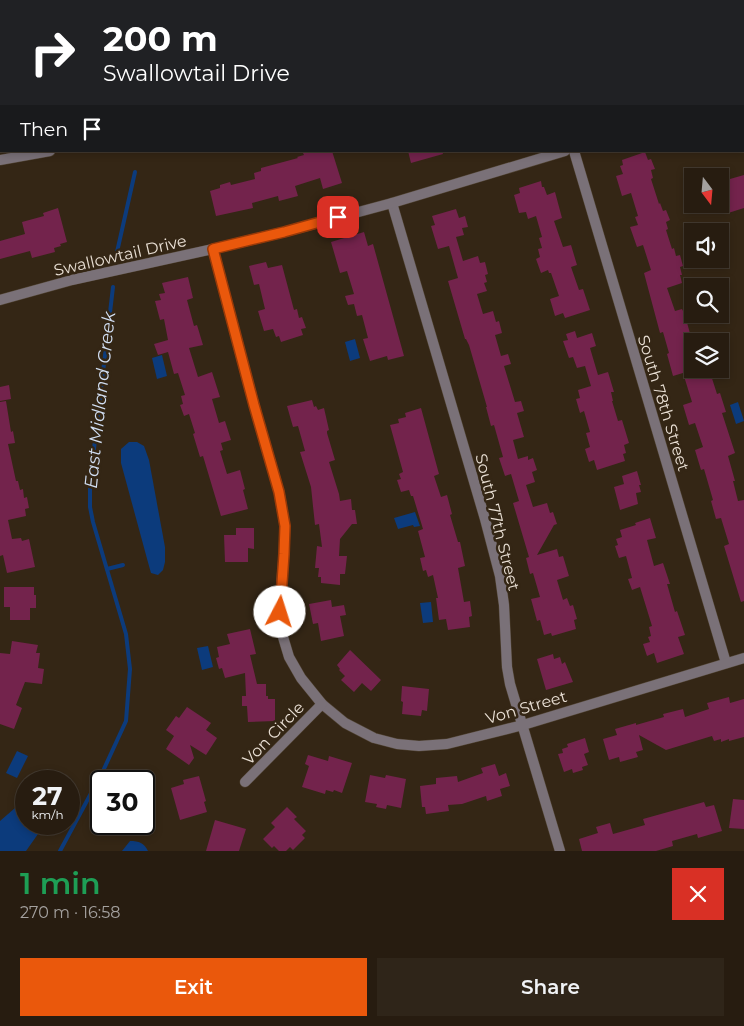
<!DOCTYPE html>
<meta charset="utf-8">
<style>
body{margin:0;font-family:Montserrat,sans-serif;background:#2f2519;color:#f1f3f6;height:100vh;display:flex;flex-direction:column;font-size:19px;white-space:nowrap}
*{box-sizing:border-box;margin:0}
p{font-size:16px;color:#a4a19f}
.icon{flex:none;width:28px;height:28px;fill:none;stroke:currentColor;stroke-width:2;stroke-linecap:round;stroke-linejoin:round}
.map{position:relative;height:851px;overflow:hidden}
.details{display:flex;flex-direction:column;background:#271c10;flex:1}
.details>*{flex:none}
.top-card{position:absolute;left:0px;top:0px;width:745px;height:152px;box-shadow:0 2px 8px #0003,0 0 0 1px #433a30;background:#202124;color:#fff;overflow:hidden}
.needle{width:32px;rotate:164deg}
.fabs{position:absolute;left:684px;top:168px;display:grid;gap:10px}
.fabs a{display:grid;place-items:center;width:45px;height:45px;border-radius:0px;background:#271c10;box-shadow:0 2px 8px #0003,0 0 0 1px #433a30;font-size:25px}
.speed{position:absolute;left:15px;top:770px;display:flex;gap:10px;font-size:25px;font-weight:700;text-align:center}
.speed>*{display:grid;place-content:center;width:65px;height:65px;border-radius:50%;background:#271c10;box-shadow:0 2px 8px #0003,0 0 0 1px #433a30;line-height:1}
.speed small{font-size:12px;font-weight:400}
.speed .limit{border:2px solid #111;border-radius:8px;background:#fff;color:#111}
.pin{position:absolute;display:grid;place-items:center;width:42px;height:42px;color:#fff;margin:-21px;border-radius:10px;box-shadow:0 2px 8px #0006}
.me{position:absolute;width:55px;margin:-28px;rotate:5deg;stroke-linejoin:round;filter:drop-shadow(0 0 4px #0008)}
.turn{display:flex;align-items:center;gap:18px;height:105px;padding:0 20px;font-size:22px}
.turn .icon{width:65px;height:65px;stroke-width:2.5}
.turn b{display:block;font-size:35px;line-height:42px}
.then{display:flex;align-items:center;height:48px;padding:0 20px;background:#0003;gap:10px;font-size:19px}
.round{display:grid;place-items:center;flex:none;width:52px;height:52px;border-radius:0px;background:#2f2519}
.summary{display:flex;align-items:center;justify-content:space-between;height:85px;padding:0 20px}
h1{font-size:30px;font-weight:600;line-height:38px;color:#1e9e55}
.action{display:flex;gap:10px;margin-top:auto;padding:10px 20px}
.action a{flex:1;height:58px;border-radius:0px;background:#ea580c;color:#fff;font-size:20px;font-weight:600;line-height:58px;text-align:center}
.action a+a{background:#2f2519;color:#f1f3f6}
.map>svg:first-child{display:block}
.water{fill:#0c3b7c}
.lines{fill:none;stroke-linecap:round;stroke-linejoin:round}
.stream{stroke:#0c3b7c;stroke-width:4}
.building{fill:#73234c}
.minor-casing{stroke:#514434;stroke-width:11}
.tertiary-casing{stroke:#514434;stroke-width:11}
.minor{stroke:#7a7178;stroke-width:10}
.tertiary{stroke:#7a7178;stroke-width:10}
.route-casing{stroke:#983908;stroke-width:12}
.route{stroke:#ea580c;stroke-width:9}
.labels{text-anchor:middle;stroke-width:5;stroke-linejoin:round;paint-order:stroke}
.street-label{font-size:16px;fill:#eae0d5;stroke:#342615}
.water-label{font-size:18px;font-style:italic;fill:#d1def2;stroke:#342615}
</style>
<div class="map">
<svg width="744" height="851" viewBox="0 0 744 851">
<rect width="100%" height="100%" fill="#342615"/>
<g class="water">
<polygon points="355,339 360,358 350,361 345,342"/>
<polygon points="162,355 167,376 157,379 152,358"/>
<polygon points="738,402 744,421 736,424 730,405"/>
<polygon points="129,442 137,442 144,446 149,460 165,547 165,562 163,570 158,575 151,573 149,566 121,463 121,449"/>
<polygon points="415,512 420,526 414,527 413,525 398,529 394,518"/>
<polygon points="431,602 433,622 423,623 420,603"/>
<polygon points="208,646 213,667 202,670 197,648"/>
<polygon points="17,751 28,756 17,778 6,773"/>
<polygon points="23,807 26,808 26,824 41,824 38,834 26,851 0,851 0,821 15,808"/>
<path d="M130,841C139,841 144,843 148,851H122Z"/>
</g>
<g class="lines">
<g class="stream">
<polyline points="117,252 135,172"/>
<polyline points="107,569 123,565"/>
<polyline points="60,851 103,771 126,721 130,669 126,634 93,522 90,507 90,483 113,287"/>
</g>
</g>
<g class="building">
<polygon points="302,151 332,151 342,183 323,189 320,178 295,186 298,196 279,201 278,196 252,203 253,208 216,216 210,191 220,188 220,185 230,182 231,185 255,179 254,173 261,171 261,168 298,158 297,157 304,155"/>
<polygon points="408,151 442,151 443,154 411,163"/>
<polygon points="645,152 648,160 651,159 655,169 651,170 653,178 651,179 659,204 660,203 663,211 666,210 670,220 666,222 668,229 666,230 672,249 674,248 676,256 680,255 683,266 680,267 682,275 680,275 682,283 667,288 675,311 682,309 685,315 692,341 692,369 709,369 717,394 720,393 726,412 722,413 735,453 728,456 735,481 733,481 738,501 744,500 744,601 741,602 724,546 729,544 721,518 716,519 711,501 713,500 704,469 701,470 695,450 703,447 695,423 689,425 683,405 692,402 683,373 673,376 667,354 669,353 663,332 660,333 644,273 651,270 643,245 637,247 630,227 638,225 635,217 638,216 631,193 622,196 616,176 623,174 620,166 623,165 622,160"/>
<polygon points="744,175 744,208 725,214 722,204 720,204 720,190 723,181"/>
<polygon points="541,181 542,187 544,187 547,195 555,192 562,218 554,221 563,247 571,245 577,265 571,267 579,290 583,289 590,310 565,318 563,313 555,316 550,299 559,296 551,273 549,273 548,270 541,273 536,259 540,257 538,249 542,248 539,238 542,237 536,216 528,219 526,212 519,213 514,195 520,193 519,188"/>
<polygon points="58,208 67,242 60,244 61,246 54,248 55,252 32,258 30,251 0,259 0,241 25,234 22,222 44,216 43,213"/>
<polygon points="456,209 459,218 465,216 468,227 462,228 464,235 456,237 463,261 478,256 480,263 485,262 488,274 485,275 487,282 484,283 487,291 477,294 483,314 493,311 496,322 499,321 502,333 495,335 501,356 508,354 511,364 504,366 515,402 521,401 524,411 517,413 524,437 513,440 518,459 528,456 528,460 533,458 537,470 532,472 535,482 526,485 533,507 547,503 550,513 553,512 557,524 554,525 537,555 557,549 559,557 563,556 569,576 557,580 563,600 567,598 570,606 573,605 577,619 574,620 576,629 552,636 551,633 544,635 540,620 537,621 531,599 540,597 533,573 530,574 526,558 529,557 513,503 519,501 511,474 505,476 499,458 503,457 494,425 491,426 486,407 487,407 469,345 466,339 465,339 448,281 458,278 449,246 438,249 431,226 435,225 432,216"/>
<polygon points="364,232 368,246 373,244 404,356 388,360 387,356 370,361 363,339 368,338 362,315 357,316 354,304 348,305 345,296 354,294 347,271 340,273 331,242"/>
<polygon points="266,262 268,268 282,265 294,310 297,309 299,318 302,317 306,328 301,329 303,335 281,342 279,336 276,337 273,329 264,331 258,311 265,309 259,284 254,285 249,266"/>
<polygon points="188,277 193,298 187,300 194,326 197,325 203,345 189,348 198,377 212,372 220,397 212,399 219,423 225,421 231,440 221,443 223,450 220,451 227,474 240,470 245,489 243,490 248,509 221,516 203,456 200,457 193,434 195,433 189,414 184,416 180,405 183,404 181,396 185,395 178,373 174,374 168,352 158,355 154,344 168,340 164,319 160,320 155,301 161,300 159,294 165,293 162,283"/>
<polygon points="575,331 577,338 592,333 596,346 590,348 598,375 608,372 614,392 611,392 613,401 612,401 618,421 622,420 629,443 624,445 626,453 623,454 625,461 597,470 594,460 589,462 585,449 590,447 586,433 590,432 584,411 580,413 576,399 580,398 578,390 591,386 585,366 577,368 573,357 569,358 563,341 568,340 566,334"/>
<polygon points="9,385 11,399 0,401 0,387"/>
<polygon points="312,400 314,407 316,406 318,410 324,408 329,430 327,431 327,433 335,460 329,462 339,494 340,501 351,499 352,510 355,510 357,524 352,524 340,539 339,556 347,556 345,574 340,574 340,585 321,583 321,577 318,577 319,568 315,568 317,546 322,547 319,524 315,525 311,487 300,452 305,451 298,426 293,427 287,406"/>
<polygon points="6,401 11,432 13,431 15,443 8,444 16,481 18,481 20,490 23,489 24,498 27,497 29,508 25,509 26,516 8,520 12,539 21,538 22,541 29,539 35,567 7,573 3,555 0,556 0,402"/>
<polygon points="421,408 439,474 434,476 441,497 447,495 452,514 450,515 458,542 460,542 465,566 458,568 464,602 470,601 472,616 469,617 470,627 448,630 446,619 439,620 436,598 438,598 433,575 428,577 426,570 423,571 420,558 425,557 418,531 423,529 413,496 411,496 409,490 401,492 397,480 401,479 399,474 403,472 390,425 399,423 398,419 406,417 405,413"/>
<polygon points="637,471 641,485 639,485 641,492 636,493 638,504 620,510 614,487 624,484 622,476"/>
<polygon points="650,518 656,538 647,540 654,566 663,563 670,584 667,584 675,612 677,611 685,635 678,637 684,654 657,663 654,653 647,656 643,644 650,642 648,637 651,636 649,627 652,626 640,587 632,590 628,579 632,578 626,556 619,558 615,546 618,545 616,539 622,537 620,530 636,525 635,523"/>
<polygon points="236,528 254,528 254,549 248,548 248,562 225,562 224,535 236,535"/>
<polygon points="4,587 34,587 34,595 36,595 36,608 30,608 30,620 10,620 10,607 4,607"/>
<polygon points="331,600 332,607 344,605 346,615 340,616 344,636 321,641 318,623 313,624 309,604"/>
<polygon points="250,629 256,654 250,655 257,684 266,684 266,696 268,696 268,699 275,699 275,721 248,722 247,706 242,706 242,696 246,696 245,673 225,678 222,668 219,669 216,658 219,657 217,647 230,644 227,634"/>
<polygon points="12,641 38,645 36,653 40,653 38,668 44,669 42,684 25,682 16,705 22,708 14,729 0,724 0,653 10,654"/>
<polygon points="350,650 381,680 371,691 362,683 354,692 341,680 345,676 339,670 340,669 337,665"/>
<polygon points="553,654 554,659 560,657 562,664 565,662 573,682 546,690 537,659"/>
<polygon points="402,686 429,689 427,711 422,710 421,716 402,714 403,702 401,701"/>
<polygon points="729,697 730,703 744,699 744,737 729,741 729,739 721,742 721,739 714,741 712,736 666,750 639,735 643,750 636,752 638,757 620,762 619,757 609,760 603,739 617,735 615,729 636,723 636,725 664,717 663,714 683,709 685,717 709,709 707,703"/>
<polygon points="187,707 211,723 206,730 217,738 206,755 190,745 194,758 189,765 166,749 174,736 166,730 176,716 179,718"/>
<polygon points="585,738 589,752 584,754 588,765 582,767 583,770 573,773 572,769 564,772 558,754 563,753 562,749 568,747 567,744"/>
<polygon points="308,755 328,761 329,756 352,763 342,793 334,790 333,792 326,790 325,794 302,787 309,766 305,764"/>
<polygon points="495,764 499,776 506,773 510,786 500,789 502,796 487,801 486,796 462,804 448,805 449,811 426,814 425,807 422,807 420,786 436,784 436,778 457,776 458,782 483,773 481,768"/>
<polygon points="370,775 385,778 386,775 406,779 401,808 387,805 386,809 376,807 377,804 365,802"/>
<polygon points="199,776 206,801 204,802 207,812 180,820 171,788 184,784 183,780"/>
<polygon points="733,799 744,800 744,829 729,828"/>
<polygon points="704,802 706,807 714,805 722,831 698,838 697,834 672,841 673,846 656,851 582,851 579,839 598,833 596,827 610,823 613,834 645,825 643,819"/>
<polygon points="287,807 297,817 294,819 306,831 302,835 305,838 293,850 290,847 286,851 279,851 274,846 272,848 263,839 275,827 271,823"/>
<polygon points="215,820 246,829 239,851 206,851"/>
</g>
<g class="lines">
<defs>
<g id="minor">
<polyline points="574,151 726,663"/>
<polyline points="392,203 485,519 500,576 504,605 507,667 510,684 560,851"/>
<polyline points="213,249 254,405 279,492 285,526 284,554 279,612 283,637 289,657 301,678 322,704 345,723 374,738 397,744 419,746 447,744 523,725 744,658"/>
<polyline points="0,300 72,280 213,249 284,232 392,203 565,151"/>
<polyline points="245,782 322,704"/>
</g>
<g id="tertiary">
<polyline points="604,1 608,0"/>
<polyline points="0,160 50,151"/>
</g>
</defs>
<use href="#minor" class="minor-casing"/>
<use href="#tertiary" class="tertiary-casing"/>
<use href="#minor" class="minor"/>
<use href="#tertiary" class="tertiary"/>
</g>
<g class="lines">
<defs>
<polyline id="route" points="280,612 284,554 285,526 279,492 254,405 213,249 284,232 338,217"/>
</defs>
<use href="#route" class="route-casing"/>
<use href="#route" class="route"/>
</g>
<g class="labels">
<g class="street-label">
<text transform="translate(120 255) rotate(-13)" y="6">Swallowtail Drive</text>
<text transform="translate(664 403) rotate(73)" y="6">South 78th Street</text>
<text transform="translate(498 522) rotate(76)" y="6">South 77th Street</text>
<text transform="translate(526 707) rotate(-16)" y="6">Von Street</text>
<text transform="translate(273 733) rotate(-46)" y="6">Von Circle</text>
</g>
<g class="water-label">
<text transform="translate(100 400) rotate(-84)" y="6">East Midland Creek</text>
</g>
</g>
</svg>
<div class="fabs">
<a><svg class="needle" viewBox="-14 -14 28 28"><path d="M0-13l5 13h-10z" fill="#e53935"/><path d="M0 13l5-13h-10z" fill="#a4a19f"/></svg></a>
<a><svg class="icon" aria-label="sound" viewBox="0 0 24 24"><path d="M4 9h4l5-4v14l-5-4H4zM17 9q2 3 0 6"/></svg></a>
<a><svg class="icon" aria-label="search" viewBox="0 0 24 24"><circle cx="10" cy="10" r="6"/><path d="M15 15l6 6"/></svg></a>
<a><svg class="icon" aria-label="layers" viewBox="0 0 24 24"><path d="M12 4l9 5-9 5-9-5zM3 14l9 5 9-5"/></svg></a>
</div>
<div class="speed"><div>27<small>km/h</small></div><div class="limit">30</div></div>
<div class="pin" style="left:338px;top:217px;background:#d93025"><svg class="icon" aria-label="arrive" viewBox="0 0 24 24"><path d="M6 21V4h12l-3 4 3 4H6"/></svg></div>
<svg class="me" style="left:280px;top:612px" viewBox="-20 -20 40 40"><circle r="19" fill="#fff"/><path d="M0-13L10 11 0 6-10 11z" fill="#ea580c"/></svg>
<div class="top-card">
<div class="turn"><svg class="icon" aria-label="right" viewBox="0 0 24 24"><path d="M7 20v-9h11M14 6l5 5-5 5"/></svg><div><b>200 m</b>Swallowtail Drive</div></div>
<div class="then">Then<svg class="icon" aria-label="arrive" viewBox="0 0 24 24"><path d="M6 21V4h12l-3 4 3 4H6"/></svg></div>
</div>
</div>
<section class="details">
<div class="summary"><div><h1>1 min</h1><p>270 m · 16:58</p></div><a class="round" style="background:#d93025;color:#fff"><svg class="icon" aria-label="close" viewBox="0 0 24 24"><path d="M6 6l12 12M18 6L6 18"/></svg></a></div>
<div class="action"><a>Exit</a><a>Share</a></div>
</section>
